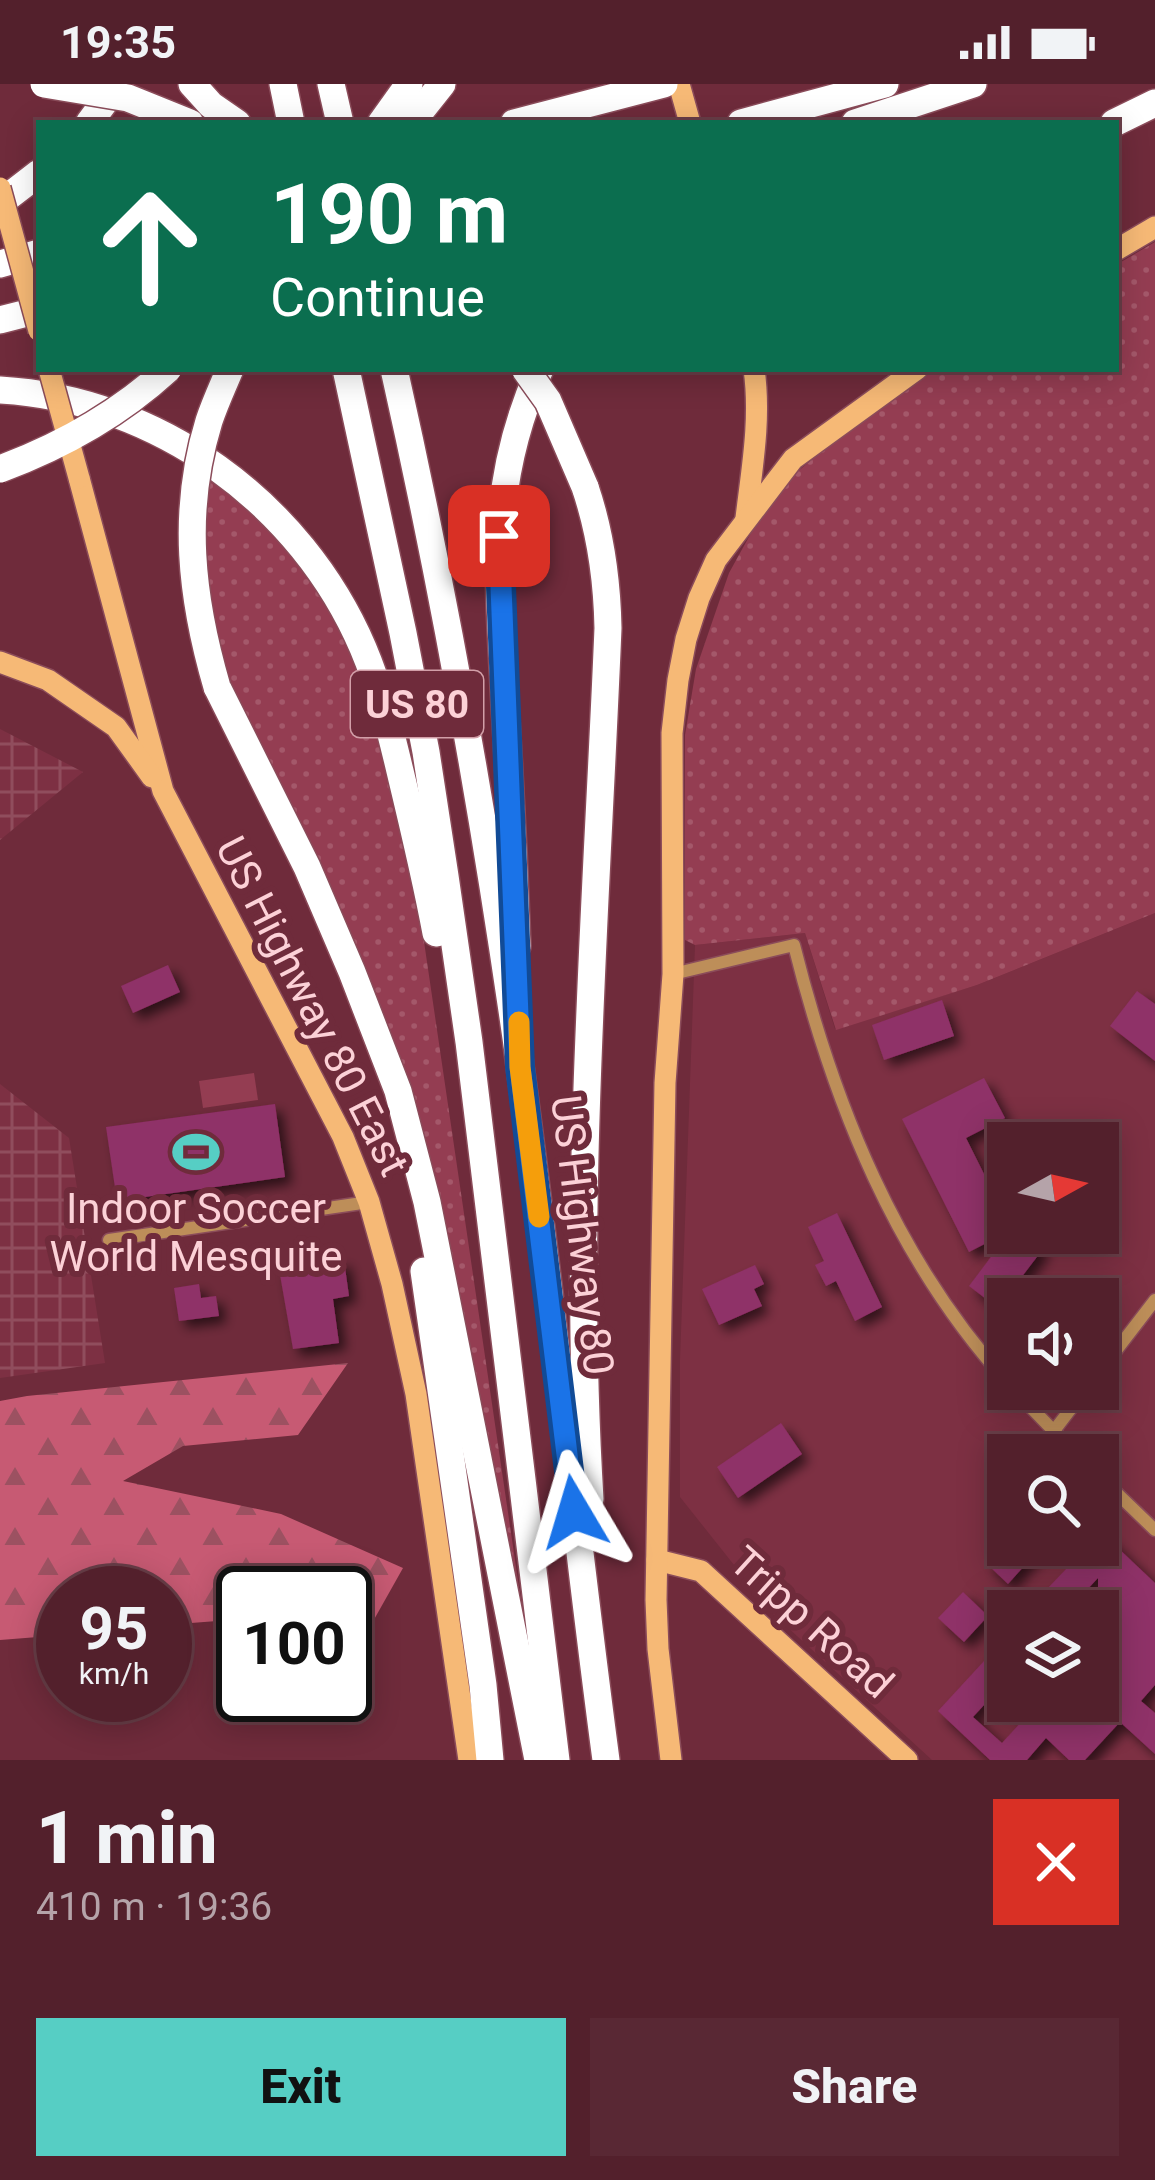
<!DOCTYPE html>
<meta charset="utf-8">
<style>
body{margin:0;font-family:Roboto,sans-serif;background:#592834;color:#f1f3f6;height:100vh;display:flex;flex-direction:column;font-size:45px;white-space:nowrap}
*{box-sizing:border-box;margin:0}
p{font-size:39px;color:#b5a3a9}
.icon{flex:none;width:66px;height:66px;fill:none;stroke:currentColor;stroke-width:2;stroke-linecap:round;stroke-linejoin:round}
.map{position:relative;height:1676px;overflow:hidden}
.drawer{display:flex;flex-direction:column;background:#53202c;flex:1}
.drawer>*{flex:none}
.hud{position:absolute;left:36px;top:36px;width:1083px;height:252px;border-radius:0px;box-shadow:0 6px 30px #0003,0 0 0 3px #693e48;background:#0b6e4f;color:#fff;overflow:hidden}
.needle{width:78px;rotate:82deg}
.fabs{position:absolute;left:987px;top:1038px;display:grid;gap:24px}
.fabs a{display:grid;place-items:center;width:132px;height:132px;border-radius:0px;background:#53202c;box-shadow:0 6px 30px #0003,0 0 0 3px #693e48;font-size:60px}
.speed{position:absolute;left:36px;top:1482px;display:flex;gap:24px;font-size:60px;font-weight:700;text-align:center}
.speed>*{display:grid;place-content:center;width:156px;height:156px;border-radius:50%;background:#53202c;box-shadow:0 6px 30px #0003,0 0 0 3px #693e48;line-height:1}
.speed small{font-size:30px;font-weight:400}
.speed .limit{border:6px solid #111;border-radius:18px;background:#fff;color:#111}
.pin{position:absolute;display:grid;place-items:center;width:102px;height:102px;color:#fff;margin:-51px;border-radius:24px;box-shadow:0 6px 18px #0006}
.me{position:absolute;width:132px;margin:-66px;rotate:353deg;stroke-linejoin:round;filter:drop-shadow(0 0 9px #0008)}
.turn{display:flex;align-items:center;gap:42px;height:252px;padding:0 36px;font-size:54px}
.turn .icon{width:156px;height:156px;stroke-width:2.5}
.turn b{display:block;font-size:84px;line-height:102px}
.round{display:grid;place-items:center;flex:none;width:126px;height:126px;border-radius:0px;background:#592834}
.summary{display:flex;align-items:center;justify-content:space-between;height:204px;padding:0 36px}
h1{font-size:72px;font-weight:800;line-height:90px}
.button{display:flex;gap:24px;margin-top:auto;padding:24px 36px}
.button a{flex:1;height:138px;border-radius:0px;background:#56cec4;color:#111;font-size:48px;font-weight:800;line-height:138px;text-align:center}
.button a+a{background:#592834;color:#f1f3f6}
.status{display:flex;justify-content:space-between;align-items:center;height:84px;padding:0 60px;background:#53202c;direction:ltr}
.status svg{height:33px;fill:currentColor}
.map>svg:first-child{display:block}
.built{fill:#7d3043;fill-rule:evenodd}
.industrial{fill:url(#industrial-grid)}
.grass{fill:url(#grass-dots)}
.forest{fill:url(#forest-firs)}
.pitch{fill:#943d52}
.building{fill:#8f3068;filter:url(#shadow)}
.lines{fill:none;stroke-linecap:round;stroke-linejoin:round}
.street-casing{stroke:#8b4c5a;stroke-width:15}
.secondary-casing{stroke:#8b4c5a;stroke-width:24}
.highway-casing{stroke:#8b4c5a;stroke-width:30}
.street{stroke:#bd8e59;stroke-width:12}
.secondary{stroke:#f6b976;stroke-width:21}
.highway{stroke:#fff;stroke-width:27}
.secondary-bridge-casing{stroke:#8b4c5a;stroke-width:24;stroke-linecap:butt}
.highway-bridge-casing{stroke:#8b4c5a;stroke-width:30;stroke-linecap:butt}
.secondary-bridge{stroke:#f6b976;stroke-width:21}
.highway-bridge{stroke:#fff;stroke-width:27}
.route-casing{stroke:#114b97;stroke-width:30}
.route{stroke:#1a73e8;stroke-width:21}
.slow{stroke:#f59e0b;stroke-width:21}
.labels{text-anchor:middle;stroke-width:12;stroke-linejoin:round;paint-order:stroke}
.shield{fill:#6f2b3b;stroke:#d29fa8;stroke-width:3}
.shield-label{font-size:39px;font-weight:bold;fill:#fcd1d7}
.street-label{font-size:42px;fill:#fcd1d7;stroke:#6f2b3b}
.poi-label{font-size:42px;fill:#fcd1d7;stroke:#6f2b3b}
</style>
<div class="status"><b>19:35</b><svg viewBox="0 0 49 12"><path d="M0 12V9h3v3zM5 12V6h3v6zM10 12V3h3v9zM15 12V0h3v12zM26 1h20v11H26zM47 4h2v5h-2z"/></svg></div>
<div class="map">
<svg width="1155" height="1676" viewBox="0 0 1155 1676">
<defs>
<pattern id="industrial-grid" width="8" height="8" patternUnits="userSpaceOnUse" patternTransform="scale(3)"><rect width="8" height="8" fill="#7d3043"/><path d="M0 4h8M4 0v8" fill="none" stroke="#904d5d"/></pattern>
<pattern id="grass-dots" width="8" height="8" patternUnits="userSpaceOnUse" patternTransform="scale(3)"><rect width="8" height="8" fill="#943d52"/><path d="M2 2h.1M6 6h.1" fill="none" stroke="#a4586a" stroke-width="1.8" stroke-linecap="round"/></pattern>
<pattern id="forest-firs" width="22" height="20" patternUnits="userSpaceOnUse" patternTransform="scale(3)"><rect width="22" height="20" fill="#c75a73"/><path d="M5 1l3.5 6h-7zM16 11l3.5 6h-7z" fill="#9c5161"/></pattern>
<filter id="shadow"><feDropShadow dx="7" dy="7" stdDeviation="6" flood-color="#0009"/></filter>
</defs>
<rect width="100%" height="100%" fill="#6f2b3b"/>
<path class="built" d="M1155,829V1676H932L773,1530L680,1413V1276L695,861L805,849L835,945L977,901ZM1008,1059H1098V1149H1008ZM1008,1215H1098V1305H1008ZM1008,1371H1098V1461H1008ZM1008,1527H1098V1617H1008Z"/>
<g class="industrial">
<polygon points="0,645 83,688 0,756"/>
<polygon points="0,1000 69,1054 105,1279 0,1294"/>
</g>
<g class="grass">
<polygon points="1155,158 1155,829 977,901 836,946 805,849 695,861 685,856 685,651 696,585 729,489 761,431 797,388 873,325 937,285 1116,285 1116,181"/>
<polygon points="209,390 251,421 303,479 337,533 357,581 385,667 422,844 521,1517 517,1518 431,1090 228,609 201,478"/>
</g>
<polygon class="forest" points="348,1279 298,1351 183,1362 123,1397 281,1430 403,1484 367,1548 345,1546 345,1509 243,1509 243,1535 165,1541 165,1509 63,1509 63,1551 0,1556 0,1317 27,1312"/>
<polygon class="pitch" points="254,989 258,1016 203,1024 199,997"/>
<g class="building">
<polygon points="168,881 180,908 133,929 121,902"/>
<polygon points="1137,907 1155,920 1155,977 1110,942"/>
<polygon points="942,916 954,952 884,976 872,941"/>
<polygon points="984,994 1005,1034 966,1054 985,1092 1008,1081 1008,1121 987,1149 1006,1149 969,1168 902,1035"/>
<polygon points="275,1020 285,1093 117,1117 106,1043"/>
<polygon points="837,1129 882,1223 855,1237 836,1197 826,1202 815,1181 824,1177 808,1143"/>
<polygon points="1009,1149 1022,1149 1043,1165 998,1224 969,1202"/>
<polygon points="344,1176 349,1212 333,1215 339,1259 293,1265 279,1185"/>
<polygon points="755,1181 764,1200 754,1205 762,1222 719,1241 702,1205"/>
<polygon points="199,1200 201,1214 216,1212 219,1232 179,1237 174,1204"/>
<polygon points="781,1339 802,1370 738,1414 717,1383"/>
<polygon points="1098,1445 1155,1499 1155,1601 1141,1617 1155,1629 1155,1670 1120,1638 1085,1676 1069,1676 1046,1654 1027,1676 990,1676 938,1627 1008,1551 1008,1595 973,1633 1002,1659 1023,1636 1003,1617 1098,1617 1098,1494 1067,1527 1026,1527 1089,1461 1098,1461"/>
<polygon points="1002,1461 1043,1461 1008,1500 986,1479"/>
<polygon points="963,1508 988,1532 964,1558 938,1534"/>
</g>
<g class="lines">
<defs>
<g id="street">
<path d="M673,890L794,861C834,1021 896,1176 1008,1299"/>
<polyline points="109,1156 369,1118"/>
<polyline points="1098,1290 1155,1216"/>
<polyline points="1013,1305 1077,1371"/>
<polyline points="1053,1348 1086,1305"/>
<polyline points="1098,1391 1155,1446"/>
</g>
<g id="secondary">
<polyline points="679,0 690,39"/>
<polyline points="1116,166 1155,143"/>
<polyline points="79,394 163,707 343,1053 369,1118 392,1200 416,1310 469,1676"/>
<path d="M746,434C752,384 761,335 754,285"/>
<polyline points="0,578 48,596 116,643 152,693"/>
<polyline points="657,1476 701,1487 907,1676"/>
<polyline points="671,1676 658,1565 656,1516 665,999 673,890 672,649 678,596 686,555 699,514 716,476 793,375 917,285"/>
</g>
<g id="highway">
<polyline points="192,0 211,21 237,39"/>
<polyline points="283,0 291,39"/>
<polyline points="331,0 340,39"/>
<polyline points="89,39 118,0"/>
<polyline points="381,39 409,0"/>
<polyline points="411,39 442,0"/>
<polyline points="514,39 664,0"/>
<polyline points="741,39 885,0"/>
<polyline points="855,39 973,0"/>
<polyline points="1114,39 1155,19"/>
<polyline points="0,119 39,89"/>
<polyline points="0,180 39,169"/>
<polyline points="0,236 39,226"/>
<polyline points="346,285 403,549 426,668 445,792 469,958 556,1676"/>
<path d="M394,285C446,516 487,748 520,982C552,1213 575,1445 606,1676"/>
<path d="M0,306C158,315 301,419 363,564C380,604 390,645 400,687C413,741 426,795 436,849"/>
<path d="M585,403C601,450 607,495 608,544C596,834 572,1125 590,1415"/>
<polyline points="217,603 307,783 352,888 398,1007 427,1118 538,1676"/>
<path d="M517,862C514,782 510,702 505,621C499,497 487,402 540,285"/>
<polyline points="424,1187 483,1601 490,1676"/>
</g>
</defs>
<use href="#street" class="street-casing"/>
<use href="#secondary" class="secondary-casing"/>
<use href="#highway" class="highway-casing"/>
<use href="#street" class="street"/>
<use href="#secondary" class="secondary"/>
<use href="#highway" class="highway"/>
<defs>
<g id="secondary-bridge">
<polyline points="0,104 39,247"/>
<polyline points="49,285 79,394"/>
</g>
<g id="highway-bridge">
<polyline points="44,0 128,14 190,39"/>
<polyline points="525,285 548,317 585,403"/>
<path d="M0,385C62,362 119,330 168,285"/>
<path d="M217,603C191,514 181,428 209,337C215,319 223,302 230,285"/>
</g>
</defs>
<use href="#secondary-bridge" class="secondary-bridge-casing"/>
<use href="#highway-bridge" class="highway-bridge-casing"/>
<use href="#secondary-bridge" class="secondary-bridge"/>
<use href="#highway-bridge" class="highway-bridge"/>
</g>
<g class="lines">
<defs>
<polyline id="route" points="499,452 520,983 574,1428"/>
</defs>
<use href="#route" class="route-casing"/>
<use href="#route" class="route"/>
<polyline class="slow" points="519,938 520,983 539,1133"/>
</g>
<defs>
<symbol id="stadium-bare" viewBox="-9 -9 18 18"><path d="M0-5a6.5 5 0 1 0 0 10a6.5 5 0 1 0 0-10ZM-3.5-1.8h7v3.6h-7Z" fill="#56cec4" stroke="#6f2b3b" stroke-width="2.5" paint-order="stroke"/></symbol>
</defs>
<g fill-rule="evenodd">
<use href="#stadium-bare" x="163" y="1035" width="66" height="66"/>
</g>
<g class="labels">
<rect class="shield" x="351" y="587" width="132" height="66" rx="9"/>
<g class="shield-label">
<text x="417" y="634">US 80</text>
</g>
<g class="street-label">
<text transform="translate(313 922) rotate(63)" y="15">US Highway 80 East</text>
<text transform="translate(583 1151) rotate(83)" y="15">US Highway 80</text>
<text transform="translate(812 1538) rotate(42)" y="15">Tripp Road</text>
</g>
<g class="poi-label">
<text x="196" y="1139">Indoor Soccer<tspan x="196" dy="48">World Mesquite</tspan></text>
</g>
</g>
</svg>
<div class="fabs">
<a><svg class="needle" viewBox="-14 -14 28 28"><path d="M0-13l5 13h-10z" fill="#e53935"/><path d="M0 13l5-13h-10z" fill="#b5a3a9"/></svg></a>
<a><svg class="icon" aria-label="sound" viewBox="0 0 24 24"><path d="M4 9h4l5-4v14l-5-4H4zM17 9q2 3 0 6"/></svg></a>
<a><svg class="icon" aria-label="search" viewBox="0 0 24 24"><circle cx="10" cy="10" r="6"/><path d="M15 15l6 6"/></svg></a>
<a><svg class="icon" aria-label="layers" viewBox="0 0 24 24"><path d="M12 4l9 5-9 5-9-5zM3 14l9 5 9-5"/></svg></a>
</div>
<div class="speed"><div>95<small>km/h</small></div><div class="limit">100</div></div>
<div class="pin" style="left:499px;top:452px;background:#d93025"><svg class="icon" aria-label="arrive" viewBox="0 0 24 24"><path d="M6 21V4h12l-3 4 3 4H6"/></svg></div>
<svg class="me" style="left:574px;top:1428px" viewBox="-20 -20 40 40"><path d="M0-17L14 15 0 8-14 15z" fill="#1a73e8" stroke="#fff" stroke-width="4"/></svg>
<div class="hud">
<div class="turn"><svg class="icon" aria-label="ahead" viewBox="0 0 24 24"><path d="M12 20V5M6 11l6-6 6 6"/></svg><div><b>190 m</b>Continue</div></div>
</div>
</div>
<section class="drawer">
<div class="summary"><div><h1>1 min</h1><p>410 m · 19:36</p></div><a class="round" style="background:#d93025;color:#fff"><svg class="icon" aria-label="close" viewBox="0 0 24 24"><path d="M6 6l12 12M18 6L6 18"/></svg></a></div>
<div class="button"><a>Exit</a><a>Share</a></div>
</section>
